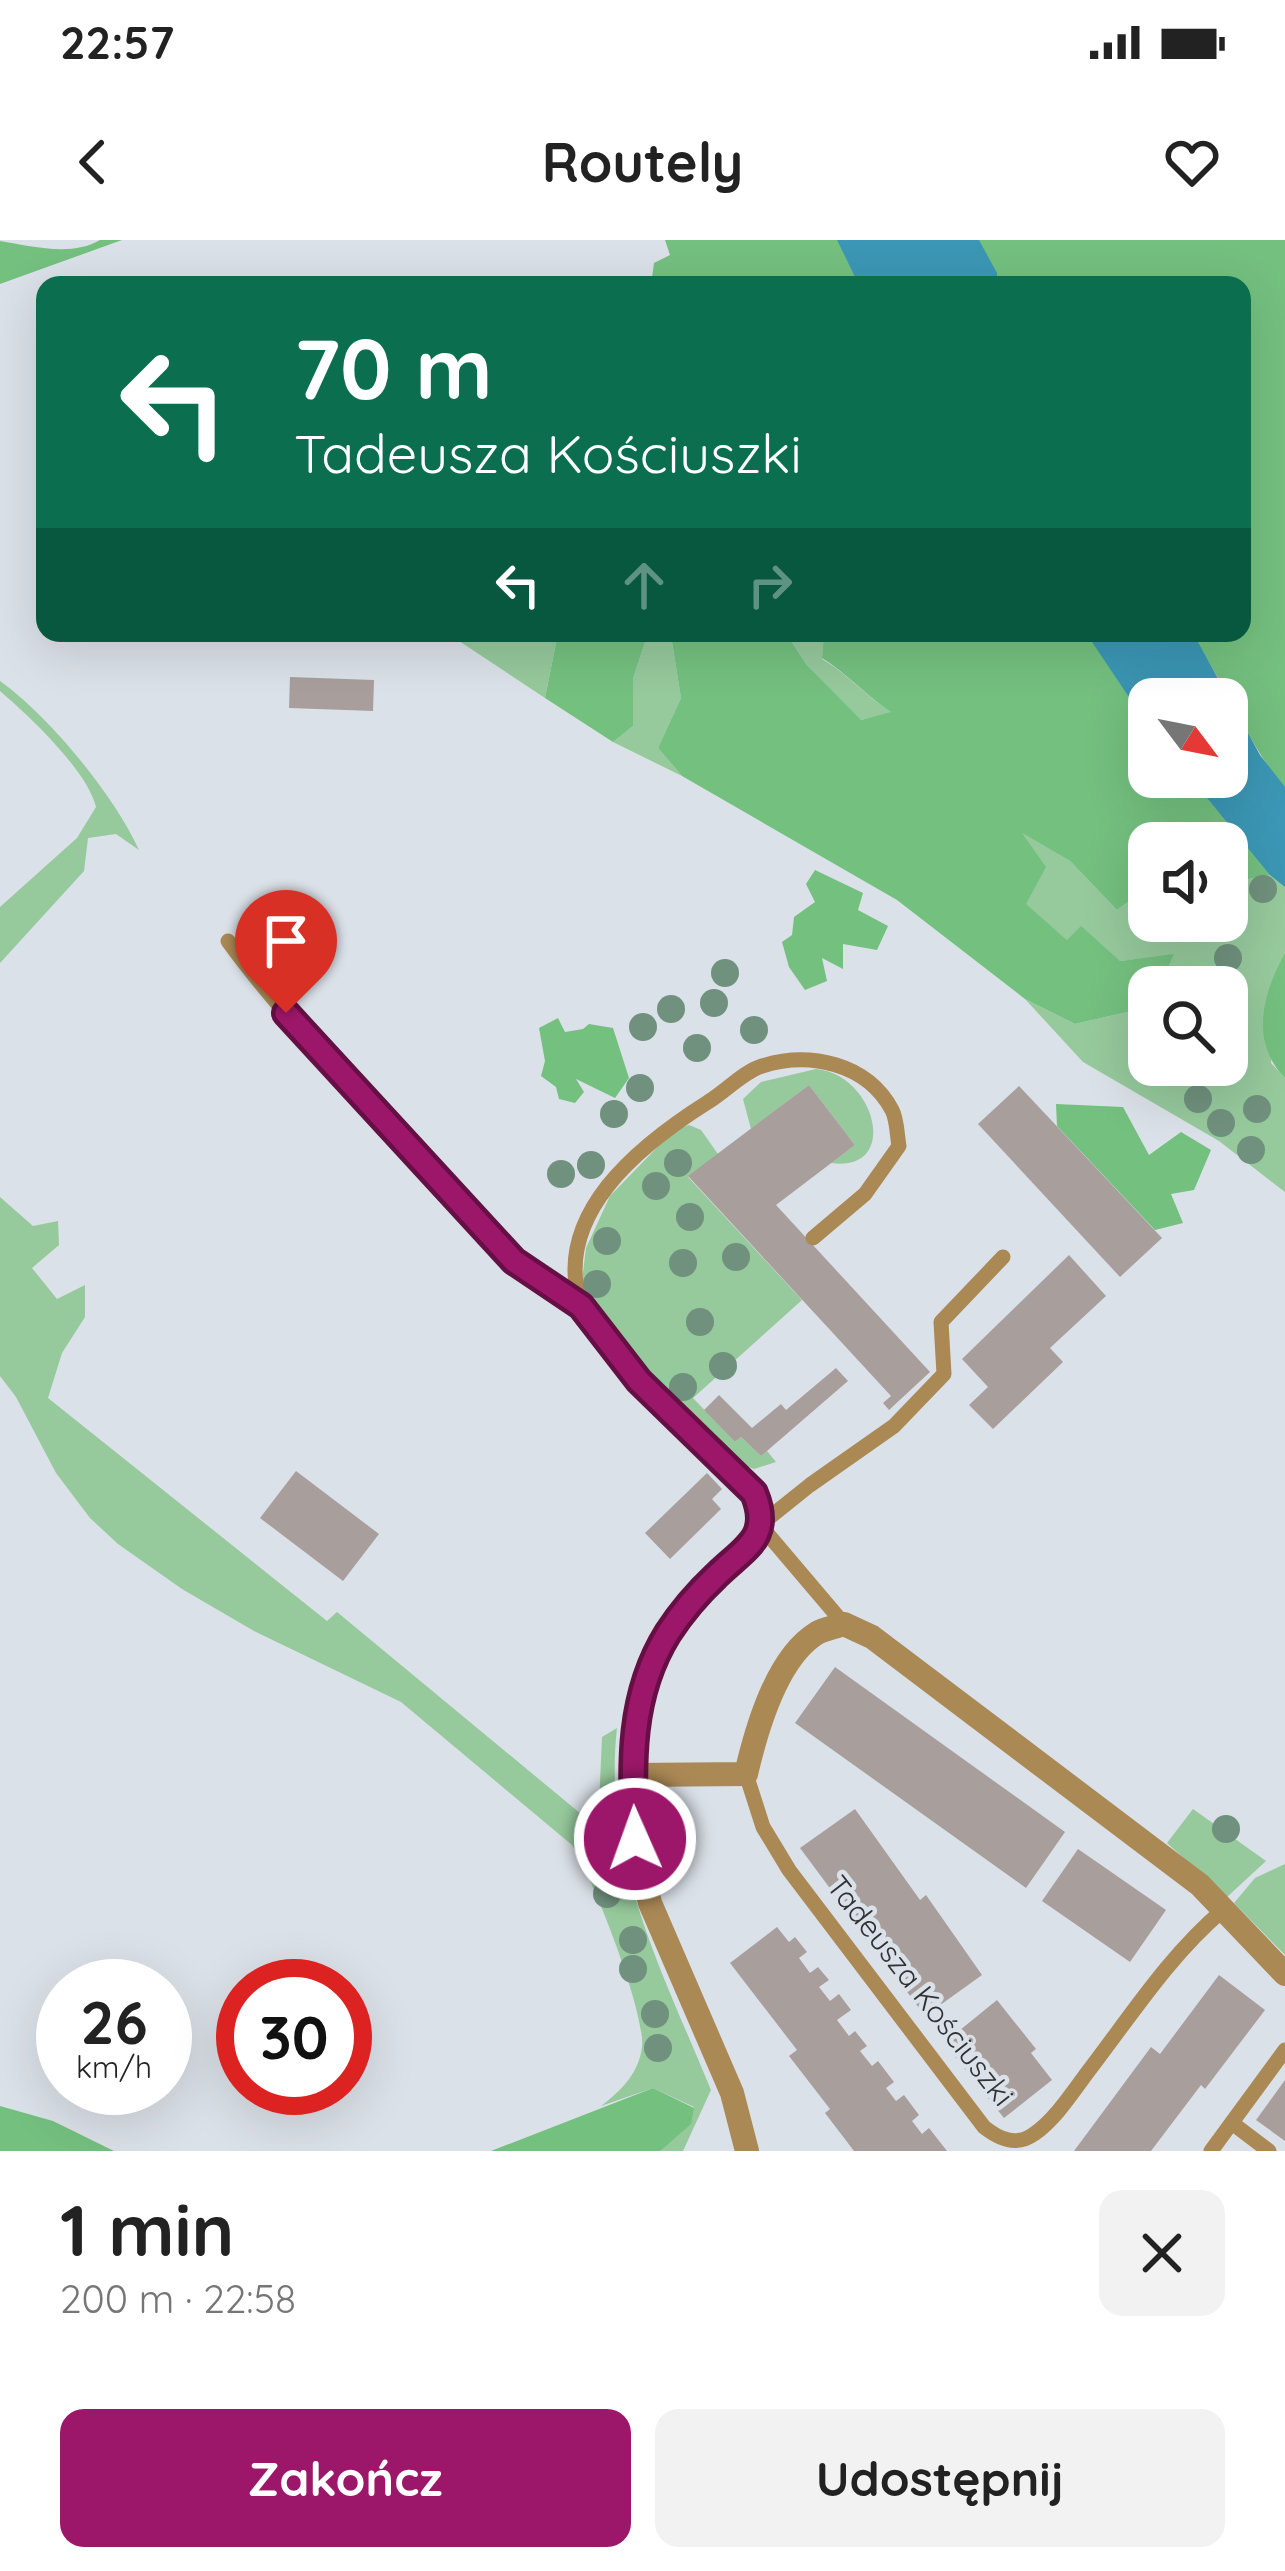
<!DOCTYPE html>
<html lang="pl">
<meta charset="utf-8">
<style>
body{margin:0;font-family:Quicksand,sans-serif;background:#f2f2f2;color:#222;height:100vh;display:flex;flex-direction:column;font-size:45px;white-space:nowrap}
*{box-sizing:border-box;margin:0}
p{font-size:39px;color:#767676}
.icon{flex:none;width:66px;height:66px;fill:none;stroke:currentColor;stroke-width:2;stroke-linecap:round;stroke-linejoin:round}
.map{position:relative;height:1911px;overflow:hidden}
.sheet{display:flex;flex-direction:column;background:#fff;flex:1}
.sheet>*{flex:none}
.guide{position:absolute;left:36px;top:36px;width:1215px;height:366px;border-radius:24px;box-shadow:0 12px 48px #0002;background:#0b6e4f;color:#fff;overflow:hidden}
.needle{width:78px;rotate:122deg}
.controls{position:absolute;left:1128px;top:438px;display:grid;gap:24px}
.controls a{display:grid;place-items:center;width:120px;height:120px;border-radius:24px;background:#fff;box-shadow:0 12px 48px #0002;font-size:60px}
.speed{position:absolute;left:36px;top:1719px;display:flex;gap:24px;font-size:60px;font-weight:700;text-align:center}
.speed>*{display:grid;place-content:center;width:156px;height:156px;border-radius:50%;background:#fff;box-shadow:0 12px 48px #0002;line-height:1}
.speed small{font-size:30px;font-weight:400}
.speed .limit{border:18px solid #d22;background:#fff;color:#111}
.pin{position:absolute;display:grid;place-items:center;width:102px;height:102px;color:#fff;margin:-123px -51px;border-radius:50% 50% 50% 0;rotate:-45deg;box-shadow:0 0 12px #0007}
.pin .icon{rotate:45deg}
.me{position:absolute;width:132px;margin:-66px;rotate:358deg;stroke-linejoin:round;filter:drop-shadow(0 0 9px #0008)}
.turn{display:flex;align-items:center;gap:42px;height:252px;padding:0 60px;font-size:54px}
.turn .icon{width:156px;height:156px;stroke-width:2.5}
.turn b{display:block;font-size:84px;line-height:102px}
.lanes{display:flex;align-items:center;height:114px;padding:0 60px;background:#0003;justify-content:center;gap:60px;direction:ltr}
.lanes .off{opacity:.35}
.round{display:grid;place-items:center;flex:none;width:126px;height:126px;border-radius:24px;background:#f2f2f2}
.overview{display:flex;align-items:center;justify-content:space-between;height:204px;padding:0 60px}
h1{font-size:72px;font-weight:700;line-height:90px}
.action{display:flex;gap:24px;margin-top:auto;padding:24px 60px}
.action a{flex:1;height:138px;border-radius:24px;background:#9c1769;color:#fff;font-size:48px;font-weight:700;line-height:138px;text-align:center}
.action a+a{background:#f2f2f2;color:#222}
.status{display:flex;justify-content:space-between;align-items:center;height:84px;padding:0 60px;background:#fff;direction:ltr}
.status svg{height:33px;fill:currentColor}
header{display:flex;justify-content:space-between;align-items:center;height:156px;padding:0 60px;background:#fff;font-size:54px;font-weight:700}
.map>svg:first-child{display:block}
.green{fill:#96c99c}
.forest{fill:#74c07f}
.water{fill:#3b97b5}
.building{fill:#a89f9c}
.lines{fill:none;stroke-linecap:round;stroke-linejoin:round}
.lane{stroke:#ab8955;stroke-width:15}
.street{stroke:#ab8955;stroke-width:24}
.tree{fill:#70917d}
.route-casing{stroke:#650f44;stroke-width:30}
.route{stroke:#9c1769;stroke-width:21}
.labels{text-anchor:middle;stroke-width:9;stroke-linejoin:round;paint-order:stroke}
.street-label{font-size:30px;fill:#2f3134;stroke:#dbe1e8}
</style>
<div class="status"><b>22:57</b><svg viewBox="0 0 49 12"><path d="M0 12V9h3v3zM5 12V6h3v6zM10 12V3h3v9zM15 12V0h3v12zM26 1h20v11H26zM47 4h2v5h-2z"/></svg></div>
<header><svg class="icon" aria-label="back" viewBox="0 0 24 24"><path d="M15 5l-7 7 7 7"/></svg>Routely<svg class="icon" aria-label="heart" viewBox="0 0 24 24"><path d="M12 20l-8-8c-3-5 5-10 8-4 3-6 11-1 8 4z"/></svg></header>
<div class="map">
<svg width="1285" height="1911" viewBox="0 0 1285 1911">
<rect width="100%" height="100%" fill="#dbe1e8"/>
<g class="green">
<polygon points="444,393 558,393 545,458 453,397"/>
<polygon points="648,393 662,393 672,402 681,458 658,508 682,536 613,502 633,486 633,439"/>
<path d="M786,393H824L822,419C848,434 866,457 893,473L860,480L806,424Z"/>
<path d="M0,441C49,476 114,555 139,610L116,594L88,598L84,631L0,723V667L77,598L96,567C87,530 29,476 0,451Z"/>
<polygon points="1019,591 1070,621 1117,670 1149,647 1149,681 1227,681 1227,643 1270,635 1285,647 1285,713 1271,823 1285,838 1285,952 1219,901 1083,822 1025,759 1075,784 1149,767 1149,825 1227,825 1227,747 1159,747 1173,715 1120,721 1068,701 1025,664 1034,646"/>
<path d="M816,829C877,835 900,933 831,923L855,905L809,845L751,889L743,859L761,842Z"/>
<polygon points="689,885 701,890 718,914 688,937 802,1060 693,1158 735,1202 741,1197 761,1216 767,1211 776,1222 754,1229 744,1225 704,1194 592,1074 582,1040 586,1008 610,956 674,890"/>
<path d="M0,957L33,986L58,981L59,1005L32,1028L57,1059L85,1045V1077L62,1113L48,1158L327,1381L337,1372L598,1588L602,1497L617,1488C602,1618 663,1733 711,1850L683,1911H660L694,1867L653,1848L601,1866C621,1851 639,1833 642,1807C646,1774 592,1635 572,1605L401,1462L254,1391L182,1349L118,1304L90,1278L56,1233L16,1157L0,1136Z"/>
<polygon points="1193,1569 1266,1621 1227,1657 1167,1603"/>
<polygon points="1285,1624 1285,1715 1234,1663 1255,1638"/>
</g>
<g class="forest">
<path d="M100,0H122L0,44V1C31,6 72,17 100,0Z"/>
<polygon points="665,0 839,0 860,45 651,45 654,23 670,15"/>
<path d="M978,0H1285V548C1245,501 1226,441 1189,393H1242V45H997Z"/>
<polygon points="558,393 648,393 633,439 633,486 613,502 545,458"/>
<path d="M662,393H786L806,424L861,480L891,472C866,456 848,434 822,418L824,393H1090L1149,485V537H1197L1285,647L1270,635L1227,643V603H1149V647L1117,670L1070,621L1022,593L1046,627L1026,664L1067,700L1081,686L1120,721L1174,714L1159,747H1149V767L1075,784L1025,759L897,660L682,536L658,508L681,458L672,402Z"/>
<polygon points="815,630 863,653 858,670 888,686 877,710 843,704 843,729 822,718 827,741 805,750 789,727 782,702 792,695 794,677 815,662 806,644"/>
<path d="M1285,713V838C1249,801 1263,753 1285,713Z"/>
<polygon points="558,778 565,792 583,789 589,784 613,788 629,838 615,858 576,839 584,852 575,863 559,859 556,847 541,836 545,821 539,788"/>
<polygon points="1056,864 1123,867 1149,915 1181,892 1211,910 1194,950 1171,954 1183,983 1155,990 1057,886"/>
<polygon points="653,1848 694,1868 691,1884 660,1911 491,1911"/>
<polygon points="0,1866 53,1881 114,1911 0,1911"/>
</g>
<g class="water">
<polygon points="837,0 979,0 997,33 997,45 859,45"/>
<polygon points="1086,393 1193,393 1260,515 1285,547 1285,647 1270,635 1190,537 1227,537 1227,459 1149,459 1149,487"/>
</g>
<g class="building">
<polygon points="290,437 374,440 373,471 289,468"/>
<polygon points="809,845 855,905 776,965 930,1132 889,1170 883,1163 891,1156 688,936"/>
<polygon points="1019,846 1162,998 1120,1037 978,884"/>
<polygon points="1069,1015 1106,1056 1050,1108 1063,1122 993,1189 969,1165 988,1147 962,1119"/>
<polygon points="836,1128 848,1141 761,1216 741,1197 735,1202 704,1170 719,1155 752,1188 781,1164 786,1170"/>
<polygon points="296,1231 379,1294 343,1341 260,1278"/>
<polygon points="707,1233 722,1249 712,1259 721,1269 670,1319 645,1293"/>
<polygon points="835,1427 1065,1592 1026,1648 795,1483"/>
<polygon points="855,1569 920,1660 926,1655 982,1735 925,1776 800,1608"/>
<polygon points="1078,1609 1166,1670 1130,1722 1042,1661"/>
<polygon points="777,1687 789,1702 795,1697 807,1712 799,1718 810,1733 818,1727 829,1740 819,1747 830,1761 839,1754 851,1770 837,1780 849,1796 855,1791 867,1806 860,1811 872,1826 878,1821 894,1842 886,1848 896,1861 904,1855 919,1875 912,1881 922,1894 929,1888 947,1911 854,1911 825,1873 830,1869 789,1816 797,1810 730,1723"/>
<polygon points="1219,1735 1265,1770 1205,1849 1201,1845 1151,1911 1074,1911 1151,1807 1160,1814"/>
<polygon points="997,1760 1036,1809 1031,1813 1052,1840 1004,1878 944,1803"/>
<polygon points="1285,1840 1285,1901 1256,1880"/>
</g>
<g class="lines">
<g class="lane">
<path d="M228,701C279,771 340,833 399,896C456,957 508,1024 581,1066"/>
<path d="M581,1066C551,975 640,905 708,862C725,852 743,832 762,826C809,811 867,823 892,870C897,879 897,895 899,906L865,954L813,998"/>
<polyline points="844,1384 760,1285 810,1245 894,1186 944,1134 941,1082 1003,1017"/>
<path d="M746,1534L763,1587L789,1630L984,1887C999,1899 1016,1907 1034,1894C1056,1879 1074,1850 1090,1829C1132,1774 1170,1715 1223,1670"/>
<polyline points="1232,1883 1269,1911"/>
<polyline points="1211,1911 1285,1810"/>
</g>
<g class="street">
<polyline points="581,1066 639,1141 754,1253 761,1270 754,1302 714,1337 668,1393 644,1443 634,1482 633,1535 635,1599 650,1663 732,1853 747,1911"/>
<path d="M633,1535L746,1534C756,1491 776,1418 817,1393C824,1389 836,1387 844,1384L872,1397L1200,1645L1285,1734"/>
</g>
</g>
<g class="tree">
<circle cx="1263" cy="649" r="14"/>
<circle cx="1228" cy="718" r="14"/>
<circle cx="725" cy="733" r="14"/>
<circle cx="714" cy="763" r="14"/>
<circle cx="671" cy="769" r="14"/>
<circle cx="643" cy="787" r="14"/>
<circle cx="754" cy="790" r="14"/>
<circle cx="697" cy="808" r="14"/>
<circle cx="640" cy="848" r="14"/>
<circle cx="1198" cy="859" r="14"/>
<circle cx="1257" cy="869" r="14"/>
<circle cx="614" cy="874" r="14"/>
<circle cx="1221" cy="883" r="14"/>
<circle cx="1251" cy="910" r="14"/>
<circle cx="678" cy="923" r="14"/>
<circle cx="591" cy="925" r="14"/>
<circle cx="561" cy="934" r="14"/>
<circle cx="656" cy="946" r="14"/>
<circle cx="690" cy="977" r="14"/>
<circle cx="607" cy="1001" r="14"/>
<circle cx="736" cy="1017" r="14"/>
<circle cx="683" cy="1023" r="14"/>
<circle cx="597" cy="1044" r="14"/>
<circle cx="700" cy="1082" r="14"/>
<circle cx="723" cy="1126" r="14"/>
<circle cx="683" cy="1147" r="14"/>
<circle cx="1226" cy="1589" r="14"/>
<circle cx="596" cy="1593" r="14"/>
<circle cx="607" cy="1654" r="14"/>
<circle cx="633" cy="1700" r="14"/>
<circle cx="633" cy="1729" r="14"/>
<circle cx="655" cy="1774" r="14"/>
<circle cx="658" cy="1808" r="14"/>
</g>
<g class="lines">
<defs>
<path id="route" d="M286,773L514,1021L581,1066L639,1141L754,1253C773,1298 744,1308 716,1336C699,1352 681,1373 668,1393C628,1457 632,1527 635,1599"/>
</defs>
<use href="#route" class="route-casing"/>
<use href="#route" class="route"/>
</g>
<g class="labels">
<g class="street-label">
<text transform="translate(920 1751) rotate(52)" y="10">Tadeusza Kościuszki</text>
</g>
</g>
</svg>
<div class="controls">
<a><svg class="needle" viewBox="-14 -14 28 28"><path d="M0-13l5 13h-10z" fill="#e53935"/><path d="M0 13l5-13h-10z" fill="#767676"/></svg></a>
<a><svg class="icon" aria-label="sound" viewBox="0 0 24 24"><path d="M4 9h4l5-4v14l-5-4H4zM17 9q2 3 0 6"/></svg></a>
<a><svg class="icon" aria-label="search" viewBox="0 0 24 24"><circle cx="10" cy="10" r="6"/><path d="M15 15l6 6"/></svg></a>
</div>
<div class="speed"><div>26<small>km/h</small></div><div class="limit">30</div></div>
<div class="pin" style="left:286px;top:773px;background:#d93025"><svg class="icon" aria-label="arrive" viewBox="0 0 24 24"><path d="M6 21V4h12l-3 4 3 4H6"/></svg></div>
<svg class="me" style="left:635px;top:1599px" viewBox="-20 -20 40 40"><circle r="17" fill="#9c1769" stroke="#fff" stroke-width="3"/><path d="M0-11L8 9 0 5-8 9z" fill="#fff"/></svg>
<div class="guide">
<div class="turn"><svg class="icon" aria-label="left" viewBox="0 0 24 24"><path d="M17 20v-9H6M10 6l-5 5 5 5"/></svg><div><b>70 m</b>Tadeusza Kościuszki</div></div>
<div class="lanes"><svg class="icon" aria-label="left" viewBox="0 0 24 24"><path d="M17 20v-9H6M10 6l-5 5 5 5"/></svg><svg class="icon off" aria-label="ahead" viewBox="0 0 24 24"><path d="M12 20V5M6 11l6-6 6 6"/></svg><svg class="icon off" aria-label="right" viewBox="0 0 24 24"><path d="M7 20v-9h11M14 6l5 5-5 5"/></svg></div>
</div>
</div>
<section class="sheet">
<div class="overview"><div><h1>1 min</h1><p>200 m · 22:58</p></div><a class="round"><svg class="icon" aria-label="close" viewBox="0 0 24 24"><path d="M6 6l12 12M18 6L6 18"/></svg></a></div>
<div class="action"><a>Zakończ</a><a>Udostępnij</a></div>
</section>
